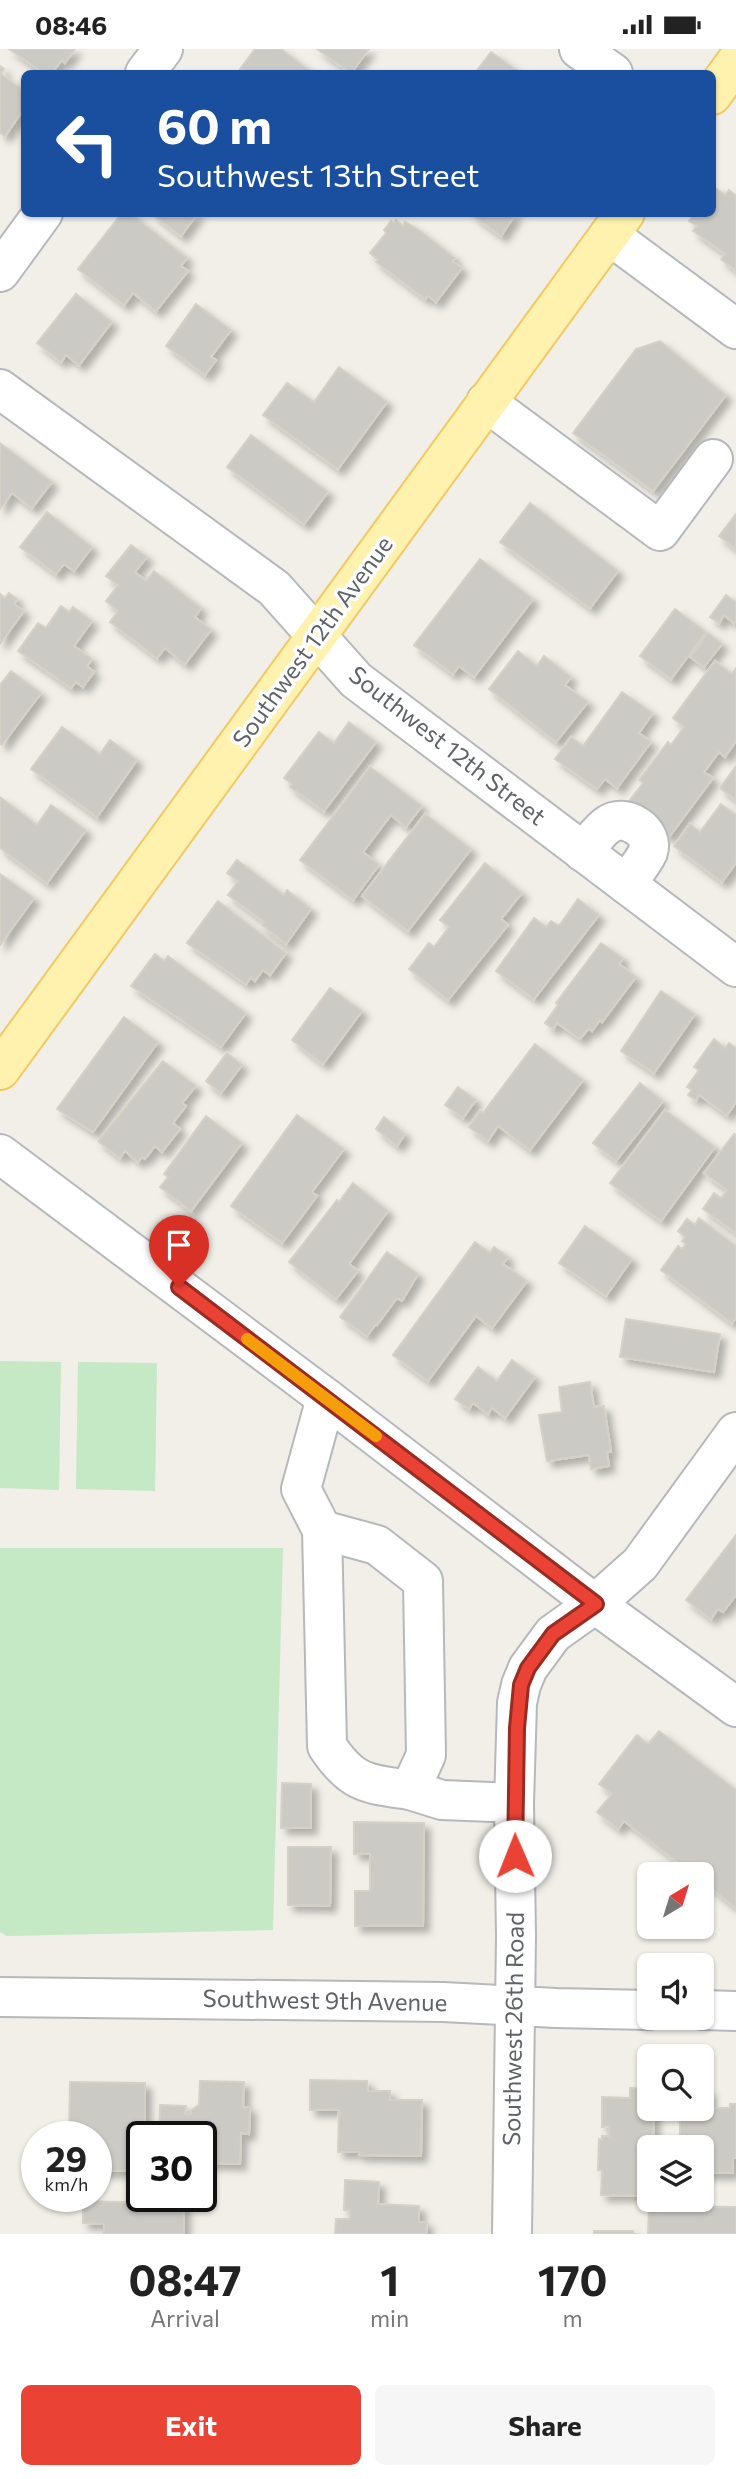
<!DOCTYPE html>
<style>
body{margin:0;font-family:Commissioner,sans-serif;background:#f6f6f6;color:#222;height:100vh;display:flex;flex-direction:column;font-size:26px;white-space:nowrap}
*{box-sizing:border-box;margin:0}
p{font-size:23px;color:#767676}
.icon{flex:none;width:38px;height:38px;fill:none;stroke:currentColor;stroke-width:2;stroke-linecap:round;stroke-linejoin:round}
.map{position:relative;height:2185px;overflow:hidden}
.details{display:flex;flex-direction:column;background:#fff;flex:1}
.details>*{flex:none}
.top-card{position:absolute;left:21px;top:21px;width:695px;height:147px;border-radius:10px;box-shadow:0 2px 5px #0004;background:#1a4fa0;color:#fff;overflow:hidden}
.needle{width:46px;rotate:38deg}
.fabs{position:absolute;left:637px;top:1813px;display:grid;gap:14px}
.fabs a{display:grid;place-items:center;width:77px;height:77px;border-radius:10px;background:#fff;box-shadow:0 2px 5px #0004;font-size:35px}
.speed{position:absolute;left:21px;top:2072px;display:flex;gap:14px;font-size:35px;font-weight:700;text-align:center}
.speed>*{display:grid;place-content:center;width:91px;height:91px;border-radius:50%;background:#fff;box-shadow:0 2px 5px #0004;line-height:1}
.speed small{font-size:18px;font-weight:400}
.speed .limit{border:4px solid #111;border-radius:10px;background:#fff;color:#111}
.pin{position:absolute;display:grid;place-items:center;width:60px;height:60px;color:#fff;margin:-72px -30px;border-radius:50% 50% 50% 0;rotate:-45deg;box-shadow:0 0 7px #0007}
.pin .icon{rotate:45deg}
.me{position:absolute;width:77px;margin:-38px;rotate:359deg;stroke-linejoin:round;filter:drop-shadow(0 0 5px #0008)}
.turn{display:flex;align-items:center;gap:24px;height:147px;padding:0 21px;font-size:32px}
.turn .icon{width:91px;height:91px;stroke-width:2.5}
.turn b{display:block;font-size:49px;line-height:60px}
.eta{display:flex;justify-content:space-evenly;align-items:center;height:119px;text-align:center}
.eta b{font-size:42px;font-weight:700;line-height:49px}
.button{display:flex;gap:14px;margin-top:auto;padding:14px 21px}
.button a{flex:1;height:80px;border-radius:10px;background:#ea4335;color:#fff;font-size:28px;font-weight:700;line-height:80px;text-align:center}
.button a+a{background:#f6f6f6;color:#222}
.status{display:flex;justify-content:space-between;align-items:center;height:49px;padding:0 35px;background:#fff;direction:ltr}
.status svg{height:19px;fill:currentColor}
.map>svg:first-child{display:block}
.green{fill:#c5e8c5}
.building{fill:#cccac5;stroke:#d6d1c6;stroke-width:2;filter:url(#shadow)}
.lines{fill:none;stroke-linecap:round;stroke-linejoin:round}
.minor-casing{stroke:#b5b8bc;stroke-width:42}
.major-casing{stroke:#f2c960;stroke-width:42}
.minor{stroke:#fff;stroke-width:38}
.major{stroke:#fff2af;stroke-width:38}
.route-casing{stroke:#982c22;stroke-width:18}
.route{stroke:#ea4335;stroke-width:12}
.slow{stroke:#f59e0b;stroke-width:12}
.labels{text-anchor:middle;stroke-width:7;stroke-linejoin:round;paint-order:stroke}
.street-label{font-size:24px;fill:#5f6368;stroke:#fff}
</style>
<div class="status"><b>08:46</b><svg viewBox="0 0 49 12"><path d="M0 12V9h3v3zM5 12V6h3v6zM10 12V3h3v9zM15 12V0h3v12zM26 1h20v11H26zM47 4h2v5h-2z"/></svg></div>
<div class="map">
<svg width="736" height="2185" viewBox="0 0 736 2185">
<defs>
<filter id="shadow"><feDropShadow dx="6" dy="6" stdDeviation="3.5" flood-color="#0004"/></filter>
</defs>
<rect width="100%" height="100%" fill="#f1efe8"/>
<g class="green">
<polygon points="0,1312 61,1313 59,1441 0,1439"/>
<polygon points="78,1313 157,1314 155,1442 76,1440"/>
<polygon points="0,1499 283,1499 273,1881 7,1887 0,1883"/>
</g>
<g class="building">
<polygon points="9,0 75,0 65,14 62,11 52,24 44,24"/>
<polygon points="255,0 281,0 313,24 246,24 240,20"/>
<polygon points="317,0 369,0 351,24"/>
<polygon points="491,3 521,24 475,24"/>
<polygon points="0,17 4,20 1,25 24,42 24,60 5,87 0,84"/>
<polygon points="714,138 725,146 729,141 736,147 736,222 721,210 725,205 693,182 697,177 689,172 695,164 712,164"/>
<polygon points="122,164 130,164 187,209 181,217 188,222 156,262 133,244 124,256 78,220"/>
<polygon points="151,164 198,164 181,187"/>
<polygon points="470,164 516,164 501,187"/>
<polygon points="396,171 403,177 405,173 419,181 455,209 452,212 462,219 436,253 428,247 425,250 376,213 378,211 370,204 386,184 384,181 391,172 394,174"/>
<polygon points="76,245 112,273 79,316 66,306 61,313 37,294"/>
<polygon points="196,255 231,281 211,308 216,311 205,326 166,297"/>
<polygon points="660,292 726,346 653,442 573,384 636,300"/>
<polygon points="339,318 387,353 338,420 263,366 287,334 314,353"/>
<polygon points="251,386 328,443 304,475 227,418"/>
<polygon points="0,394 52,433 32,459 12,444 0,460"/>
<polygon points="530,454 618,522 590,559 500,493"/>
<polygon points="47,463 92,498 74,522 64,515 56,525 20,498"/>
<polygon points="736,465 736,500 719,487"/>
<polygon points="131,496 147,508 135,523 146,532 154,522 201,559 195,568 211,581 185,615 165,599 157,609 110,573 118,562 106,552 118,536 106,527"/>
<polygon points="480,510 533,550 474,628 459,617 453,625 414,596"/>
<polygon points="9,544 17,550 14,555 24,562 0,595 0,545 5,549"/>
<polygon points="726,546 736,553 736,571 734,574 724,566 719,574 710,568"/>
<polygon points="61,557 69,563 73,558 92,572 74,597 92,610 87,617 94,623 83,638 76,633 71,639 18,602 38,574 46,579"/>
<polygon points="675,560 706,583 671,630 640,607"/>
<polygon points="708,584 722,595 704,618 690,608"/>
<polygon points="518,602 537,617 544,607 571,628 565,636 588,653 556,693 489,640"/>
<polygon points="715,612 732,625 736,619 736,692 725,708 719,703 704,723 713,729 669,788 626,756 643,734 639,731 668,693 671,696 684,678 673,669"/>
<polygon points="11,622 41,644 2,696 0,695 0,636"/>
<polygon points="622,643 653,664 639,684 651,693 617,739 605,730 597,740 555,710 571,688 583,697"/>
<polygon points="349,673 376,693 324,762 290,738 292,735 284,729 319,683 334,694"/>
<polygon points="62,678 100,705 110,691 137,711 97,768 31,720"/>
<polygon points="736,717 736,751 720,739"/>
<polygon points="370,718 422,757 406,778 391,766 363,803 379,816 353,851 300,811"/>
<polygon points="0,748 37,776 51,756 86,781 47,834 0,799"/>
<polygon points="721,755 736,766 736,814 722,833 674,797 690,775 700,783"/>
<polygon points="425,765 471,800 408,882 362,847"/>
<polygon points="237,811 284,846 287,841 311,860 286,895 262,876 264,873 228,846 238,832 227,824"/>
<polygon points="485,814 522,844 501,870 508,876 448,951 409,920 429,894 434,898 449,878 440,871"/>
<polygon points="0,825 34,849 0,896"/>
<polygon points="578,850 599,866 534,950 496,922 534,869 546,878 551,872 559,877"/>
<polygon points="218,852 286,904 270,926 263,921 255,932 251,928 246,935 187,894"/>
<polygon points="601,894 623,909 619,915 636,928 602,973 600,971 592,982 589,979 580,990 557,974 553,980 545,974 558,956 556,954"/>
<polygon points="155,905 164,912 168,907 246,964 221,998 131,937"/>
<polygon points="330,939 362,962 323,1015 292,991"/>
<polygon points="661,942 695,965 654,1024 621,1002"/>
<polygon points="124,968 158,993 93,1083 57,1060"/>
<polygon points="714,990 725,999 729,994 736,999 736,1053 727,1066 699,1046 696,1051 688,1046 692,1041 687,1038 699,1021 694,1018"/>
<polygon points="535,995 583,1031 530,1101 498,1077 488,1092 469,1078 480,1062 483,1064"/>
<polygon points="227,1004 242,1016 221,1044 206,1032"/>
<polygon points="163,1012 196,1037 182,1054 186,1057 173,1074 180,1080 162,1103 155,1097 145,1110 142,1108 138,1113 125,1102 120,1109 98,1092"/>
<polygon points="640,1034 663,1052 616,1112 593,1094"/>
<polygon points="458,1038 476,1051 463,1069 445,1056"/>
<polygon points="665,1061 715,1098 661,1172 610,1134"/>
<polygon points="297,1066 344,1100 312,1143 317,1147 282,1194 231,1157"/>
<polygon points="206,1067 242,1094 191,1162 160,1138 168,1128 164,1125"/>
<polygon points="384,1068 405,1085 397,1097 376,1080"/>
<polygon points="734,1085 736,1086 736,1184 703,1160 714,1144 721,1149 727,1141 704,1124"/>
<polygon points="353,1134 388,1162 349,1215 358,1222 336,1250 289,1213 337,1151 339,1153"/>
<polygon points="699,1169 736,1197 736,1269 732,1274 661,1221 678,1197 682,1200 686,1195 682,1192 685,1188 678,1182 687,1170 695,1176"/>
<polygon points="585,1177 632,1210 606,1247 559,1214"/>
<polygon points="475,1193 490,1204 494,1198 508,1208 503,1215 527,1232 492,1279 476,1267 428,1332 393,1306"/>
<polygon points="387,1203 418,1225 402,1252 397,1249 377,1276 376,1275 367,1287 340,1268"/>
<polygon points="626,1270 720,1285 714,1323 620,1308"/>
<polygon points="512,1311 535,1328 505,1369 492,1359 488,1365 473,1354 469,1360 455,1350 478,1318 497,1332"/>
<polygon points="590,1333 594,1358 604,1357 611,1403 607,1403 609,1417 591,1420 589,1406 547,1412 539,1366 562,1363 559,1338"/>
<polygon points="736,1486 736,1546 723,1563 718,1560 711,1570 686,1551"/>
<polygon points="659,1682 736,1741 736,1859 702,1832 702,1825 693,1825 624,1772 618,1780 597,1763 612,1745 599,1735 637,1686 648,1695"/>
<polygon points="282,1734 311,1735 311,1779 281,1779"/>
<polygon points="354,1773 424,1774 423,1877 355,1877 355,1842 370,1842 370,1805 354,1805"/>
<polygon points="288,1798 331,1798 330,1857 288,1856"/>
<polygon points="310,2031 367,2032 368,2042 390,2042 390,2051 422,2051 421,2107 359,2106 360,2103 338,2103 339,2061 310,2061"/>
<polygon points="200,2032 244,2033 243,2058 250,2058 249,2085 241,2084 240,2115 206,2114 206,2102 201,2102 201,2088 159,2088 160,2056 186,2057 185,2065 191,2065 191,2061 199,2056"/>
<polygon points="70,2033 145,2034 145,2088 142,2088 142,2101 137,2101 136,2122 96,2122 96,2088 69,2088"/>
<polygon points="630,2039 649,2040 649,2060 654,2060 653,2098 649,2098 649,2147 601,2146 602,2121 598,2121 599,2090 602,2091 602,2087 609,2087 609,2077 602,2078 602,2048 630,2049"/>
<polygon points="702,2041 709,2041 709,2059 730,2059 730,2055 736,2055 736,2109 733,2109 733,2124 702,2124 702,2098 680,2098 680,2060 702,2060"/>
<polygon points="345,2131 379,2133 378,2155 419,2157 419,2173 427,2173 426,2185 335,2185 336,2170 350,2170 350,2161 344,2161"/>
<polygon points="83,2152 184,2155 184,2185 104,2185 104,2175 83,2174"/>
<polygon points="649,2157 736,2158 736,2185 648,2185"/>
<polygon points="594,2182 633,2182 633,2185 637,2185 594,2185"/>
</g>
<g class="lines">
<defs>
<g id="minor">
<polyline points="579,0 613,24"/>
<polyline points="145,24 163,0"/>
<polyline points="609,186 736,280"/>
<polyline points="0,223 43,164"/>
<polyline points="0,340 274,539 356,631 736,918"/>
<polyline points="486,353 660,482 713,410"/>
<path d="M583,803C591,794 599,781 609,775C626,764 655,783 648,803C643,814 633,825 626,835"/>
<polyline points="0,1105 326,1349 595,1555 736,1658"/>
<path d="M322,1481L377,1496L423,1532L426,1706L410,1741C367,1735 352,1735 327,1697L322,1481L301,1440L326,1349"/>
<polyline points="410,1741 442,1751 514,1754"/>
<polyline points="0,1948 443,1953 556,1959 649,1961"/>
<polyline points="702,1961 736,1962"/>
<polyline points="512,2185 516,1887 514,1754 517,1654 521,1636 528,1619 553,1585 595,1555 640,1515 736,1383"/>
</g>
<g id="major">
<polyline points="712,46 736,13"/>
<polyline points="0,1021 625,164"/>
</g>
</defs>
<use href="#minor" class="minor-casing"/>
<use href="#major" class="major-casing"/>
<use href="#minor" class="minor"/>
<use href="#major" class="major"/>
</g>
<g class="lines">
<defs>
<polyline id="route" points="179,1238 596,1555 553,1585 528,1619 521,1636 517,1679 515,1807"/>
</defs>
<use href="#route" class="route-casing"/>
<use href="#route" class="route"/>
<polyline class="slow" points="247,1290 376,1387"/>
</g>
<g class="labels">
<g class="street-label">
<text transform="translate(313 593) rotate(-54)" y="8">Southwest 12th Avenue</text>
<text transform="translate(447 697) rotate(38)" y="8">Southwest 12th Street</text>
<text transform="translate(325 1952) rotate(1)" y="8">Southwest 9th Avenue</text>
<text transform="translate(514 1980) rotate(-89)" y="8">Southwest 26th Road</text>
</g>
</g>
</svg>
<div class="fabs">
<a><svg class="needle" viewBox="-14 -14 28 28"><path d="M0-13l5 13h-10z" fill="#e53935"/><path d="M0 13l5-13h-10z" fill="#767676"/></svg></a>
<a><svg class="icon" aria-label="sound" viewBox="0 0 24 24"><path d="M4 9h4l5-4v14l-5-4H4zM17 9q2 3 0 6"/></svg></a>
<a><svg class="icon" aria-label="search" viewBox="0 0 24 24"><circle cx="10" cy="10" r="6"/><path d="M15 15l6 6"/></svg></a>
<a><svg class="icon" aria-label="layers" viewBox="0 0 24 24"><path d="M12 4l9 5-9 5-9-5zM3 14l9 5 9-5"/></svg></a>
</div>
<div class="speed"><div>29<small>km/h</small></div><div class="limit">30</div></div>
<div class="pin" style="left:179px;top:1238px;background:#d93025"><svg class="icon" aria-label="arrive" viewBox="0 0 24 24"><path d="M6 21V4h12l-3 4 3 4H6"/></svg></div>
<svg class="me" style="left:515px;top:1807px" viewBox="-20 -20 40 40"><circle r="19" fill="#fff"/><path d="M0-13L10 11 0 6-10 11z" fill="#ea4335"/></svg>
<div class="top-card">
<div class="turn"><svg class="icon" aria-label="left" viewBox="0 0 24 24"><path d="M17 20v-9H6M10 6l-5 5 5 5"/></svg><div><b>60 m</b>Southwest 13th Street</div></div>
</div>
</div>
<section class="details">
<div class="eta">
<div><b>08:47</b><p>Arrival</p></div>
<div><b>1</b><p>min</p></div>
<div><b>170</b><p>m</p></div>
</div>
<div class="button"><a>Exit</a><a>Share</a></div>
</section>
